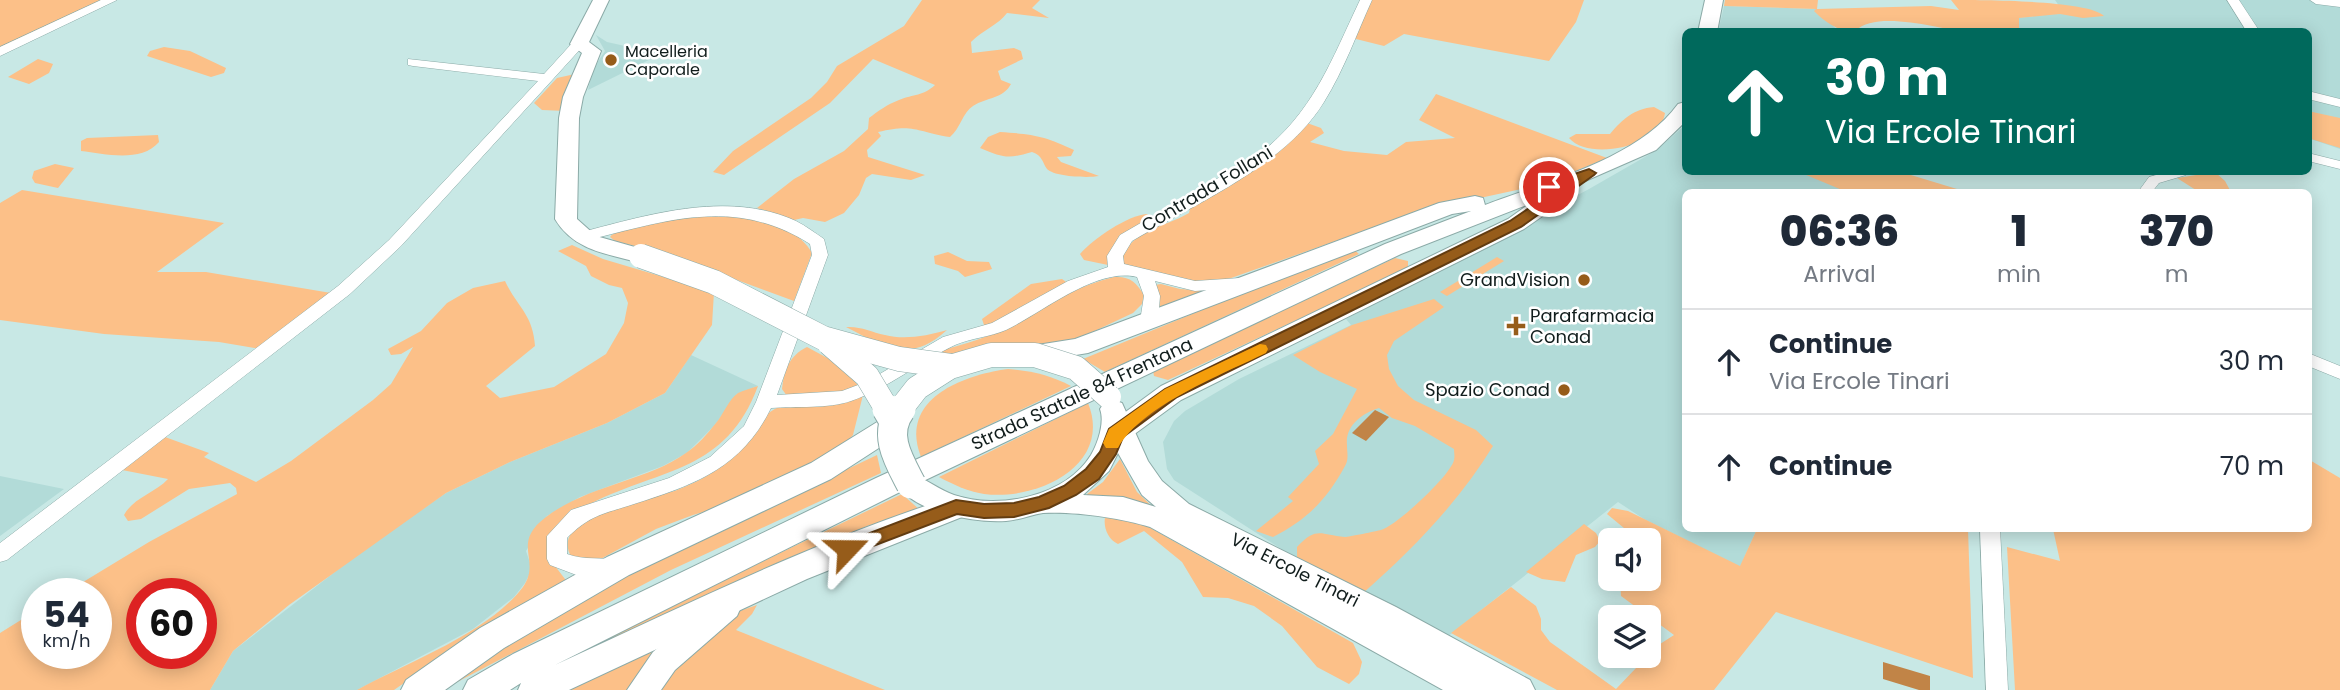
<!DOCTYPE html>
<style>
body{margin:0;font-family:Poppins,sans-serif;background:#f2f2f3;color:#1f2937;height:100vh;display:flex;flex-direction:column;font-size:26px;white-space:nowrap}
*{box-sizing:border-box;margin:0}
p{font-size:23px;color:#747a83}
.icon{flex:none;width:38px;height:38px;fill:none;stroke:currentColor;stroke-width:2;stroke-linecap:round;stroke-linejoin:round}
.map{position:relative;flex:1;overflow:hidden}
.side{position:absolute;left:1682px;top:189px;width:630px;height:343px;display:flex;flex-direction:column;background:#fff;border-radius:10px;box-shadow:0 4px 18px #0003}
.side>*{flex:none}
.top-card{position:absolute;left:1682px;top:28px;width:630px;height:147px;border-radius:10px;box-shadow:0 4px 18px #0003;background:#00695c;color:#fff;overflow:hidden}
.controls{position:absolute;left:1598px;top:528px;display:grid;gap:14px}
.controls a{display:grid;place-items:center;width:63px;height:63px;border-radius:10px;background:#fff;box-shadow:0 4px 18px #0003;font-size:35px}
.speed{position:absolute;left:21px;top:578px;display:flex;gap:14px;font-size:35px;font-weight:700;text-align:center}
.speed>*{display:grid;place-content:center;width:91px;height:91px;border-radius:50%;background:#fff;box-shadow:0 4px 18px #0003;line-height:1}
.speed small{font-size:18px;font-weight:400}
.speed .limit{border:10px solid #d22;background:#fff;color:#111}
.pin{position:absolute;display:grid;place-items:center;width:60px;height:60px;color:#fff;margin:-30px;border:4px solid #fff;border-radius:50%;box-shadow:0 2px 7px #0007}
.me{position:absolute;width:77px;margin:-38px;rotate:67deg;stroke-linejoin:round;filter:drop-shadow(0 0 5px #0008)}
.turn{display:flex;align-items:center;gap:24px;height:147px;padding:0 28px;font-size:32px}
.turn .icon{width:91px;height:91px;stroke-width:2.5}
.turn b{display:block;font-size:49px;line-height:60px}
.eta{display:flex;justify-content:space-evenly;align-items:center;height:119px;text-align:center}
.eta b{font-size:42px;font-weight:800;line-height:49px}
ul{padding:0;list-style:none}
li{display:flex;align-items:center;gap:21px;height:105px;padding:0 28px;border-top:2px solid #e0e1e3}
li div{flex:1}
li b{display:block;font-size:26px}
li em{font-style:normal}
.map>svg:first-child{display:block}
.built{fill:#b2dbd8}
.green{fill:#fcc088;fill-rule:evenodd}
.water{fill:#c18447}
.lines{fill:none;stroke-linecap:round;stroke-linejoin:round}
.street-casing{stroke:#8baaa7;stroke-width:1}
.secondary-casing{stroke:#8baaa7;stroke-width:2}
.primary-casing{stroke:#8baaa7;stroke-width:2}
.street{fill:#fff;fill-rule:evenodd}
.secondary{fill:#fff;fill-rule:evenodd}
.primary{fill:#fff;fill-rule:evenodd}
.secondary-bridge-far1-casing{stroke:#8baaa7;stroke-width:25;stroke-linecap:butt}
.secondary-bridge-casing{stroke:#8baaa7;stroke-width:31;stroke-linecap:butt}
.secondary-bridge-far1{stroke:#fff;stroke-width:24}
.secondary-bridge{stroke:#fff;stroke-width:29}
.route{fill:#965c1a;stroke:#623c11;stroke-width:2}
.slow{fill:#f59e0b}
.poi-dot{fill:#965c1a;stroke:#fff;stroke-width:2.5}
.labels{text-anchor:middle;stroke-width:5;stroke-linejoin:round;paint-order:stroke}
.far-poi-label{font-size:16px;fill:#111d1c;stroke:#fff;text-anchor:start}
.street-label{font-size:18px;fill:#111d1c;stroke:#fff}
.poi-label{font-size:18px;fill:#111d1c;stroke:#fff;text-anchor:end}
</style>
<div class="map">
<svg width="2340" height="690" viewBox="0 0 2340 690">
<rect width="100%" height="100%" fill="#c8e8e5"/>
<g class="built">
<polygon points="2055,0 2340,0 2340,149 2308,138 2308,32 2006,32 1997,20 2064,13"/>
<polygon points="1724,6 1817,9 1838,31 1718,32"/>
<polygon points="596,35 607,42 661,54 588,90 593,69 605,51"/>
<polygon points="1685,125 1685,172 1813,172 1862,192 1685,192 1685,528 1757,529 1740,567 1644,519 1618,502 1447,637 1297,559 1174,480 1167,469 1163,442 1174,421 1185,411 1239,379 1351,325 1346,319 1589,189 1657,150"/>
<polygon points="691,355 758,386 737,394 715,425 687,453 663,466 580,497 547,516 526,551 532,569 525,583 514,597 473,629 357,690 210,690 233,651 367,547 446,493 510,462 607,423 665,393"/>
<polygon points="0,476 64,489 0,536"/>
</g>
<g class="green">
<polygon points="0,0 102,0 0,48"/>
<path d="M922,0H1040L1032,8L1049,18L1007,13C998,25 983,30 971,42L972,53L1014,48L1021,51L1023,59L998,71L1001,80L1011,84C1003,99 987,97 973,106C963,112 960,129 950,137C917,132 914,123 878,132L881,136L867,150L868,157L925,175L911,180L872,174L866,178L859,195L844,213L825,222L803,218L794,220L757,208L794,179L844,151L868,129L869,118C878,111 888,104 899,100C914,94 923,96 935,85L873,59L830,103L724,175L713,172L733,151L811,98L827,82L837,66L904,26Z"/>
<polygon points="1371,0 1584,0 1576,22 1549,61 1404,34 1384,46 1352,38"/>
<path d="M1725,0H1818L1817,9L1931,6L1959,10L1951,0C1980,0 2089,0 2104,16L2083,18L2060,14L2019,18V31C2003,32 1986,32 1969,32C1941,30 1878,9 1855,31C1839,32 1826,23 1814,11L1816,9L1724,6Z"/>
<polygon points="164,47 190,51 226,68 224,73 211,77 147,56 150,51"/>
<polygon points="38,59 53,64 49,73 29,84 8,77"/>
<polygon points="575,74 566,111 542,110 534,103 557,78"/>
<path d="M1436,94L1607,158L1544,184L1420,211L1220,282L1203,284L1121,265L1120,258C1138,227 1161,229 1189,213L1191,205C1233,181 1274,160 1307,123L1321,128L1324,133L1310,142L1344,151L1387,155L1406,142L1455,138L1419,120Z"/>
<path d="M1654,107L1665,113C1661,146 1590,162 1569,138L1576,134H1610C1623,119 1633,109 1654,107Z"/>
<polygon points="2308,111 2340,118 2340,148 2308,138"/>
<path d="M1000,132C1032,134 1045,136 1074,150L1071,156L1057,157L1061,162L1099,176C1089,178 1055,177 1047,169C1042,162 1043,156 1032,152C1008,159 1004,158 980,148L988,137Z"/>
<path d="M158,135L159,142C141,163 105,154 81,151V141L87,138Z"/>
<polygon points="55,164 74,168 58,188 35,183 32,178 34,171"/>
<polygon points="1799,172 1901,172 1957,189 1957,192 1847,192"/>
<polygon points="2215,172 2225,181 2231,192 2199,192 2177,178"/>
<polygon points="22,190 224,223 157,272 206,272 331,293 261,349 219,342 104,334 0,320 0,203"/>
<path d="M727,214C758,221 795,223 812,253L794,301L667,254L615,241L610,237C623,222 704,216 727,214Z"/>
<path d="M1147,214L1152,219L1108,265L1084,260L1080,254C1093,239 1128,215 1147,214Z"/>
<path d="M572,245L603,259L714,292L712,325L665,393L607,423L510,462L446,493L289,605L233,651L210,690H0V633L37,610V653H96V593H65L149,542L237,494L236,488L230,483L189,489L141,519L128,521L124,515C133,498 155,493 168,479L122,470L165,437L209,453L204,457L256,482L291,461L373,400L391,384L413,347L401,354L391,355L388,349L421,331L447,303L473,288L505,281C517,307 533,314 535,346L486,386L500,398L554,387L606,354L624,323L628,303L622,288L609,285L591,276L586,266L558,251ZM142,593H201V653H142Z"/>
<polygon points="1352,248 1359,254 1105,372 1083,359"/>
<polygon points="948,252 967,261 989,262 992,269 965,277 958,271 935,264 934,256"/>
<polygon points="1497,257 1504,261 1447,296 1440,292"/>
<polygon points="1395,258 1408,261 1408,268 1168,380 1154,376 1153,371"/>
<path d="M1114,277C1130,276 1136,282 1144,295L1142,304L1133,313L1069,343L930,356C950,346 971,344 991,334C1032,314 1068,288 1114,277Z"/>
<polygon points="1062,279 1069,284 993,326 984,325 982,319 1031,284"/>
<polygon points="1161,284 1180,289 1206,291 1156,313 1160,297 1155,285"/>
<path d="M1434,299L1444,307L1394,341L1387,355L1389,369L1398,386L1414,400L1476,430L1493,446C1459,502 1411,551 1362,594L1297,559V547C1317,526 1320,535 1345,537C1348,537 1377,531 1381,530C1396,526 1451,475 1454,460C1455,456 1454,453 1454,449L1415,426L1392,418L1379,408C1363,413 1345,425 1347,445C1347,453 1349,459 1345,466C1327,499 1307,520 1273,537L1256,531L1293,501L1288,497L1319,464L1315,451L1333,434L1357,389L1320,372L1293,355L1352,325Z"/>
<path d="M846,327C861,326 871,332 885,335C904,340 927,336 947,330C910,364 885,347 846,327Z"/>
<path d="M807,347L844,367L859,387L839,392L787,396L782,389C784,370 789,356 807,347Z"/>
<path d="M1008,369C1032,371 1050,375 1071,386L921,457C898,399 963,375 1008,369Z"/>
<path d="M758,386C726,472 662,468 592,503C581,509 571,517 560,523L552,562L568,583L440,658L394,690H357C408,662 488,633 523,587C542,560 510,544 546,517C588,485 647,481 686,453C697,446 708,433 716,423C723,415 729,399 738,393C744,390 752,388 758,386Z"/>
<path d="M863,395L853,435L839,451L735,503L693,515L656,529L597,561L572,558C545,515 651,500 677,490C695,483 713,474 728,461C745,445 757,416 779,407C798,399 841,398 863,395Z"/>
<path d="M1088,403C1113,465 1038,501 984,494C967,491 954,485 939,477Z"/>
<polygon points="877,455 881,473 671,570 442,690 434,690 623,576"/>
<polygon points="1120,459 1137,492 1157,511 1087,497 1087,494 1103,482"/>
<polygon points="2308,459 2340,478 2340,690 2015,690 2007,547 2060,561 2053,529 2308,528"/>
<polygon points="902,494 921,511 867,526 554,674 551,664"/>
<polygon points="1612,508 1628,511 1740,566 1757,529 1968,529 1973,678 1776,612 1714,690 1557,690 1451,633 1511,587 1536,606 1541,619 1541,630 1550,642 1616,689 1657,646 1674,635 1621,596 1620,579 1648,579 1648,541 1619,541 1630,533 1607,514"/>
<path d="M1106,513L1147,526L1353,643L1362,662L1359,674L1349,684L1317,667L1282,626L1254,606L1228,598L1203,597L1182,562L1144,531L1118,544C1107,539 1102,525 1106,513Z"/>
<polygon points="1584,524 1596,533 1600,541 1595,547 1576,555 1565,582 1542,579 1526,572"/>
<polygon points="757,605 752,614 736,630 885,690 655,690 731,614"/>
<polygon points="681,632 629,690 555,690"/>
</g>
<g class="water">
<polygon points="1375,410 1389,417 1366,441 1352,433"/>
<polygon points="1883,662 1930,676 1930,690 1919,690 1883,679"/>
</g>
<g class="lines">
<defs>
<g id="street">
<polygon points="101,0 117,0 0,56 0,47"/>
<path d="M1360,0H1372C1357,33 1344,70 1324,102C1286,165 1195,204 1132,241L1123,256L1124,264L1195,281L1240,278L1246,279L1248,283L1246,287L1195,291L1155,281L1160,296L1158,321L1149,326L1140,321L1144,296L1137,277C1096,267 1042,313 1006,330C990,337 971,338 955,345C919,362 889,388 851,401C828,409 796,406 771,408C742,468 694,485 634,504C603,514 590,515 567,538V554C585,561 601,556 618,561L621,567L618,573L579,576L550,565L547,559V536L571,510L669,478L710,457L744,426L756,402L812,255L810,244C733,195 663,222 580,242L572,237L574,234C645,216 726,189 796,221C806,226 815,233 824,239L828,255L777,395L842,391L866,382L943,337L992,323L1068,281L1108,267L1107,256L1120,235L1258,155C1313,113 1331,61 1360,0Z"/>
<polygon points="2227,0 2239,0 2260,32 2247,32"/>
<polygon points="2310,0 2340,0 2340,7 2316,4"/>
<polygon points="579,40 585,44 401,246 350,294 7,560 0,562 0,543 338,286 389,240 538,81 413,66 408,65 408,59 544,74 574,41"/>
<polygon points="2308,91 2340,99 2340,107 2308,99"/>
<polygon points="2308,153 2340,161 2340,169 2308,161"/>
<polygon points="2167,172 2188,172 2186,175 2159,183 2152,192 2138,192 2149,177"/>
<polygon points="2308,353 2340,366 2340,379 2308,366"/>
<polygon points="1980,528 2000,528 2008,690 1986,690"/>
</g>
<g id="secondary">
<path d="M593,0H609L589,42L601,51L583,97L579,118L577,219L596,236L649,251L652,256L649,261L641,263C608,254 574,251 555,219L559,118L563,97L582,53L570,44Z"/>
<path d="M1113,400L1122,403L1148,461L1162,481L1189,504L1396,607L1530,680L1535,690H1443L1150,527C1121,518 1074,511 1043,513C1031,515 1019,520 1006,521C976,523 914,513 897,484L901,477L911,474C927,479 939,490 954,495C998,510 1065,497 1091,455C1098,443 1105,422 1100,409L1104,403ZM1118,453L1142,495L1156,507L1123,497L1083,495L1109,471Z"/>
<polygon points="726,595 737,598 741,607 737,616 675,670 661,690 627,690 653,652 715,598"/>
</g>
<g id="primary">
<polygon points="1705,0 1723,0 1717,32 1698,32"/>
<path d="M1685,102V122L1656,150L1567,189L1570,194L1567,199L1524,229L1181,400L1125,441L1115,444L1105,441L1101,434L1105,427L1161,386L1508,219L1529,204L1401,254L896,494L555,665C686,605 818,539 956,496L967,499L971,507L967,515L807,579L569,690H518L521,683L510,690H463L468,680L513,654L876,478L1385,244L1471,211L1452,214L1088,353L1027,363L1018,360L1014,354L1018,348L1075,339L1439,203L1475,196L1483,198L1485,205C1547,181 1638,159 1678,104Z"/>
<polygon points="892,416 902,419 906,426 902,433 831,479 629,575 504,648 445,690 401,690 406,680 480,628 607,557 811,463 882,419"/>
</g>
</defs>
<use href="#street" class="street-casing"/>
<use href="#secondary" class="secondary-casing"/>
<use href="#primary" class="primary-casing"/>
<use href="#street" class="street"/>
<use href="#secondary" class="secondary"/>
<use href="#primary" class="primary"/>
<defs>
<g id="secondary-bridge-far1">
<polyline points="641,256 714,282 823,338 899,359 951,366"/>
<polyline points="829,343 867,376 888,411"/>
<polyline points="899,411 917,388 950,367 991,355 1035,355 1076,368 1109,397"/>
</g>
<g id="secondary-bridge">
<polyline points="887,409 894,421"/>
<path d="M901,409C882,434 899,461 911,484"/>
</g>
</defs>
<use href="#secondary-bridge-far1" class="secondary-bridge-far1-casing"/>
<use href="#secondary-bridge" class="secondary-bridge-casing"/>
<use href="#secondary-bridge-far1" class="secondary-bridge-far1"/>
<use href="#secondary-bridge" class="secondary-bridge"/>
</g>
<polygon class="route" points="1589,169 1596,173 1594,175 1521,227 1177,397 1123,437 1116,454 1099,479 1076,495 1049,508 1014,517 984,518 957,514 847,556 841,554 838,549 841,544 956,500 984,504 1014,503 1039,497 1064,486 1086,469 1100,452 1109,429 1165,389 1510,221 1557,189 1544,190 1544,184"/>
<path class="slow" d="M1260,344L1266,345L1268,349L1266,353C1223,374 1141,406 1118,448H1106L1103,443L1109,429L1165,389Z"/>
<g class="poi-dot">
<circle cx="611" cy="60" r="7"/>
<circle cx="1584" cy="280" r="7"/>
<path d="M1512.5 315.5h7v7h7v7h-7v7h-7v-7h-7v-7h7z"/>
<circle cx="1564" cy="390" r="7"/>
</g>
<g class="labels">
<g class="far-poi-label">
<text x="625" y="57">Macelleria<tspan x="625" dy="18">Caporale</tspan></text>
</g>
<g class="street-label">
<text transform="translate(1207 189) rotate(-31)" y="6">Contrada Follani</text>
<text transform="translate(1082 394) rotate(-25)" y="6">Strada Statale 84 Frentana</text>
<text transform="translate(1295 570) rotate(27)" y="6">Via Ercole Tinari</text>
</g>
<g class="poi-label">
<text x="1570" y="286">GrandVision</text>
<text x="1530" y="322" text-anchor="start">Parafarmacia<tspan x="1530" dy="21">Conad</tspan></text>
<text x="1550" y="396">Spazio Conad</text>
</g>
</g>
</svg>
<div class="controls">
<a><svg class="icon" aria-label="sound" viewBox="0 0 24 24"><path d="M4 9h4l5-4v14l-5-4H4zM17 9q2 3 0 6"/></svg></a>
<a><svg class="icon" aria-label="layers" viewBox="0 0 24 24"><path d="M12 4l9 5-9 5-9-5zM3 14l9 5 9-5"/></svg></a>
</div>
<div class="speed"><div>54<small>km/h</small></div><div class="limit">60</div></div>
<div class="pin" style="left:1549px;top:187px;background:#d93025"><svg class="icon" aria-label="arrive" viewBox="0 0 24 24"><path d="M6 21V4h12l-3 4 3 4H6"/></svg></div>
<svg class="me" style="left:847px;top:549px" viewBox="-20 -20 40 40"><path d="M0-17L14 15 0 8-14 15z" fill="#965c1a" stroke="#fff" stroke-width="4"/></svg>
<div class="top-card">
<div class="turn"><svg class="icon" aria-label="ahead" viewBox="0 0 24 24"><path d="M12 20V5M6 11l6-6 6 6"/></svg><div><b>30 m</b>Via Ercole Tinari</div></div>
</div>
<section class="side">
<div class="eta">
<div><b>06:36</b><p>Arrival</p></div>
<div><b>1</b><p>min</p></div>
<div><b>370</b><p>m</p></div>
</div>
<ul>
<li><svg class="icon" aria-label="ahead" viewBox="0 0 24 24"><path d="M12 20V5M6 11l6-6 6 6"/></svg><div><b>Continue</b><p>Via Ercole Tinari</p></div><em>30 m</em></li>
<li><svg class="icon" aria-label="ahead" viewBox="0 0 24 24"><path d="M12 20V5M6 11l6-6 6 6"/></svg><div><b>Continue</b></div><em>70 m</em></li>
</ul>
</section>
</div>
